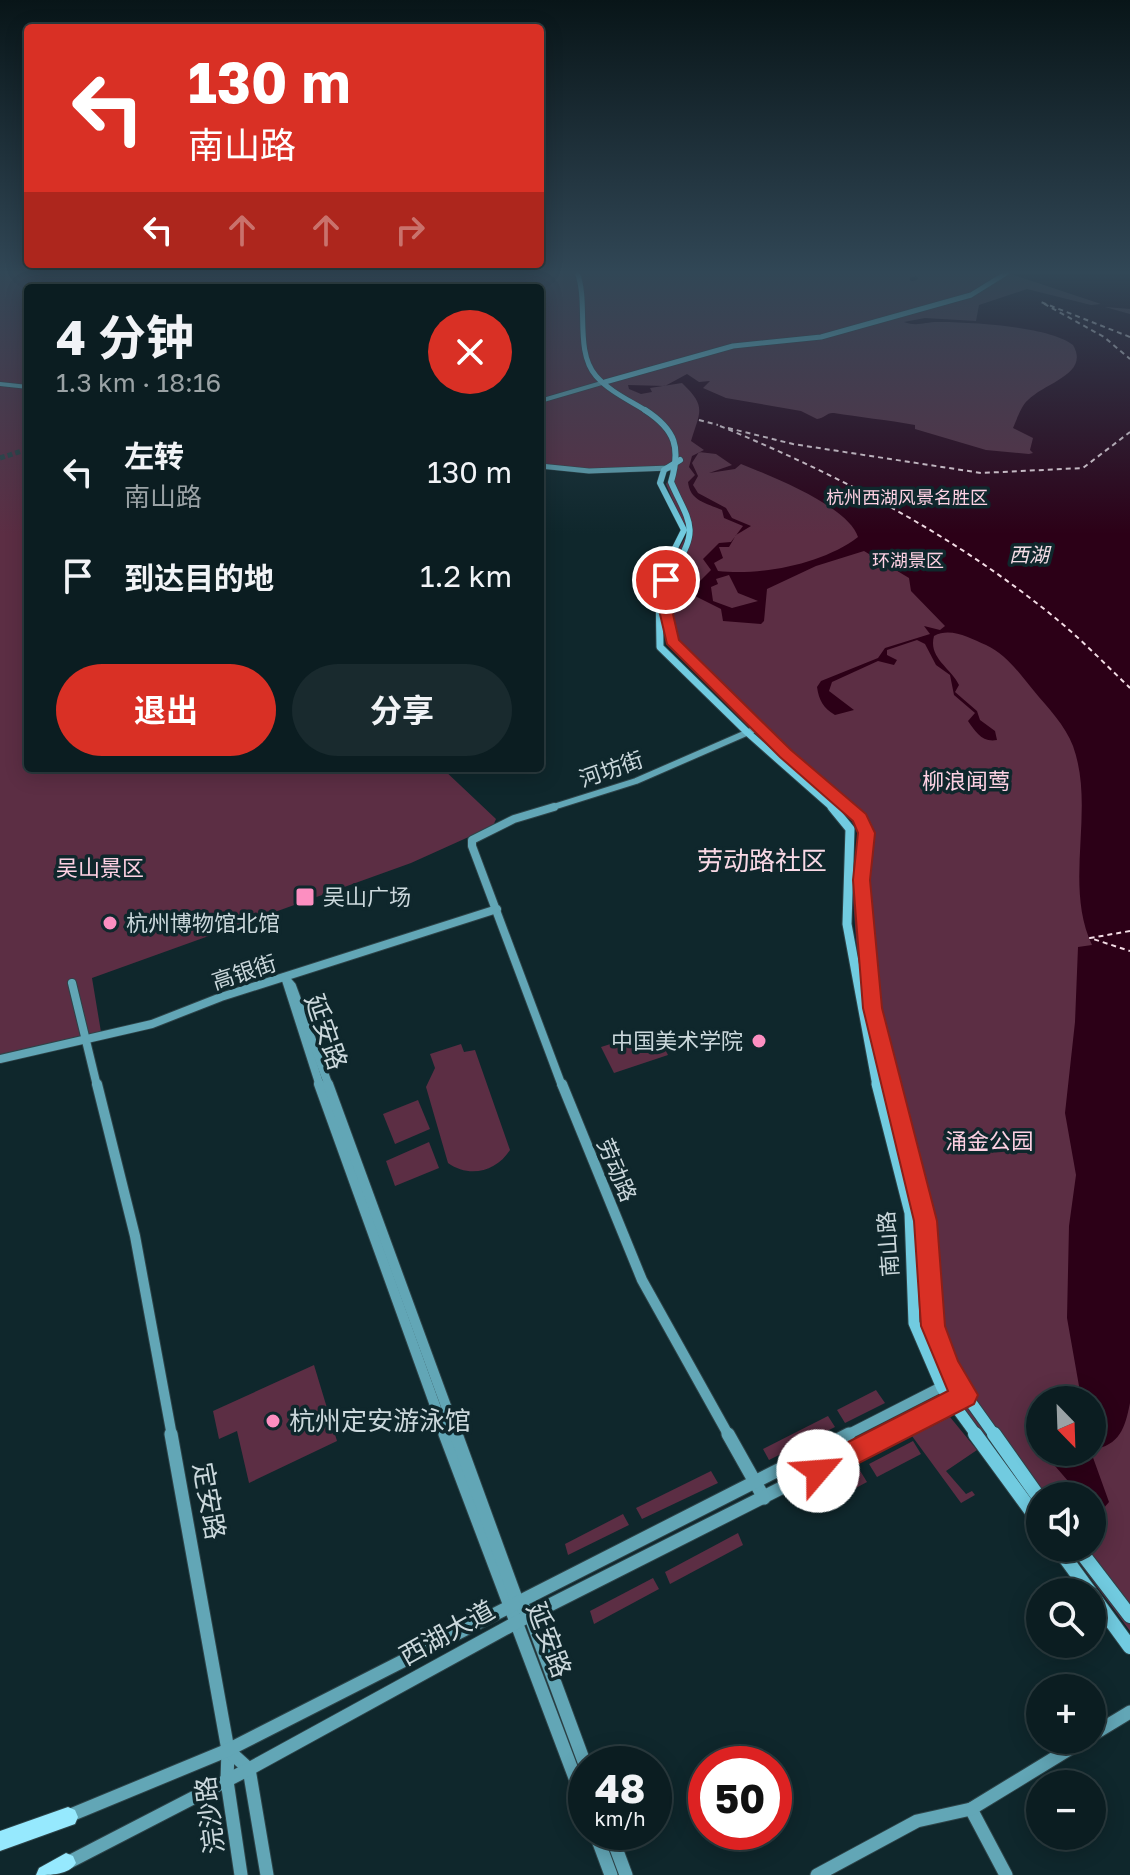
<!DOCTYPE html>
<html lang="zh">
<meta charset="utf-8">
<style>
body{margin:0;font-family:"Golos Text","Noto Sans SC",sans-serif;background:#192a2e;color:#f1f3f6;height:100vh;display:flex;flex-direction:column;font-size:30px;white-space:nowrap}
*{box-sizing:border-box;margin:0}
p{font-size:26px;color:#9aa2a5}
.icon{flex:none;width:44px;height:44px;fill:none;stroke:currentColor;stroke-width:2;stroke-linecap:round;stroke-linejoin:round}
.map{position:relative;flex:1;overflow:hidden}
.side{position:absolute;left:24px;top:284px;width:520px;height:488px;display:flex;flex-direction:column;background:#0b1d21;border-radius:8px;box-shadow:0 4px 20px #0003,0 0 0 2px #2b3b3f}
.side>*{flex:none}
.top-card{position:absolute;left:24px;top:24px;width:520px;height:244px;border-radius:8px;box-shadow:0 4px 20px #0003,0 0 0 2px #2b3b3f;background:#d93025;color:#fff;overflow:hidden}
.needle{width:52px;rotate:157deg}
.buttons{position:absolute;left:1026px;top:1386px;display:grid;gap:16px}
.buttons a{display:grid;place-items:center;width:80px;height:80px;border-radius:50%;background:#0b1d21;box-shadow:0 4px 20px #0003,0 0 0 2px #2b3b3f;font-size:40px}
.speed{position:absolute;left:568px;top:1746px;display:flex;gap:16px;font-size:40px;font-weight:700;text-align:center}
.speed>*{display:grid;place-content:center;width:104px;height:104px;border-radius:50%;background:#0b1d21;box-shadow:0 4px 20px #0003,0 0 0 2px #2b3b3f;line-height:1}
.speed small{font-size:20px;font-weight:400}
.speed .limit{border:12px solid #d22;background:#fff;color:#111}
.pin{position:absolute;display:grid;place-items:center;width:68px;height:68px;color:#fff;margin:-34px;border:4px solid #fff;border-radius:50%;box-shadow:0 2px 8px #0007}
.me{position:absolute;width:88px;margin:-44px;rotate:63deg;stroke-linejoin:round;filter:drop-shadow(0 0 6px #0008)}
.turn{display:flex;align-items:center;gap:28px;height:168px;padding:0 32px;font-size:36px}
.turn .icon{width:104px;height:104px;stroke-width:2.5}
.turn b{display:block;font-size:56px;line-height:68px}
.lanes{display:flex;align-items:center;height:76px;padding:0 32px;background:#0003;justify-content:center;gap:40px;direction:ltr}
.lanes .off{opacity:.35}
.round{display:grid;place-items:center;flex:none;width:84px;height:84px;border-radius:42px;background:#192a2e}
.overview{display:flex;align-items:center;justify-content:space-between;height:136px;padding:0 32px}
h1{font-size:48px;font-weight:700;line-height:60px}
.button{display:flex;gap:16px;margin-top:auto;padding:16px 32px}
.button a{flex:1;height:92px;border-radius:48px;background:#d93025;color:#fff;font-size:32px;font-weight:700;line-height:92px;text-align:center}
.button a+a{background:#192a2e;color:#f1f3f6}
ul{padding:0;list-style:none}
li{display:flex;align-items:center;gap:24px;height:104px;padding:0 32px}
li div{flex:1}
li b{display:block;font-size:30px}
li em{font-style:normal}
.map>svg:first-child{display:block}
.green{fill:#5c2e44;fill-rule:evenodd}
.water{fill:#2c0017;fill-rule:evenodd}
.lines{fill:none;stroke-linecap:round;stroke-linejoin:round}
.canal{stroke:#2c0017;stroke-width:4}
.ferry{stroke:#f3dce5;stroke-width:2;stroke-dasharray:5 4;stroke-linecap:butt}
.secondary-tunnel{stroke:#2b4246;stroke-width:5;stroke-dasharray:5 3;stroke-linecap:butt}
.secondary-far5-casing{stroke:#2d4348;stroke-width:5}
.secondary-far4-casing{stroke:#2d4348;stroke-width:6}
.secondary-far3-casing{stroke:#2d4348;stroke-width:8}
.secondary-far2-casing{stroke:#2d4348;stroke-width:10}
.secondary-far1-casing{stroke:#2d4348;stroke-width:12}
.secondary-casing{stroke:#2d4348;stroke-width:15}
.primary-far5-casing{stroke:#2d4348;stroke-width:6}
.primary-far4-casing{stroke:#2d4348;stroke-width:7}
.primary-far3-casing{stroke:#2d4348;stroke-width:9}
.primary-far2-casing{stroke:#2d4348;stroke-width:11}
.primary-far1-casing{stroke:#2d4348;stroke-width:13}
.primary-casing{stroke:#2d4348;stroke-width:16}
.highway-casing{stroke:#2d4348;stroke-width:2}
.secondary-far5{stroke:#62a6b6;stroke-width:4}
.secondary-far4{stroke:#62a6b6;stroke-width:5}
.secondary-far3{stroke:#62a6b6;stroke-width:6}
.secondary-far2{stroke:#62a6b6;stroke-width:8}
.secondary-far1{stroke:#62a6b6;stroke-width:10}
.secondary{stroke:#62a6b6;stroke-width:13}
.primary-far5{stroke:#71cbe0;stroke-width:5}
.primary-far4{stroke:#71cbe0;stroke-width:6}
.primary-far3{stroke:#71cbe0;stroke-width:7}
.primary-far2{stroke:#71cbe0;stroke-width:9}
.primary-far1{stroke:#71cbe0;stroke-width:11}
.primary{stroke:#71cbe0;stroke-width:14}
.highway{fill:#96e9fe;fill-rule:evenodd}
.route{fill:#d93025;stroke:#8d1f18;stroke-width:2}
.poi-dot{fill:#fc8fc1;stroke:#0f272c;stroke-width:3}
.labels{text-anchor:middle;stroke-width:7;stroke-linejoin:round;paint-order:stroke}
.far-park-label{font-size:18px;fill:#fed1e3;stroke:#0f272c}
.far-water-label{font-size:20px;font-style:italic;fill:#f3dce5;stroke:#0f272c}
.street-label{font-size:22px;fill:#cbd8dc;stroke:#0f272c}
.park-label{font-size:22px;fill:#fed1e3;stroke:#0f272c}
.poi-label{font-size:22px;fill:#cbd8dc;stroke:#0f272c;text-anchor:start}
.quarter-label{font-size:26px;fill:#fad9e6;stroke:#0f272c}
.near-street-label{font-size:26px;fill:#cbd8dc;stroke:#0f272c}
.near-poi-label{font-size:26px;fill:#cbd8dc;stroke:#0f272c;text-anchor:start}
</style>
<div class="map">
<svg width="1130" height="1875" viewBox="0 0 1130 1875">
<rect width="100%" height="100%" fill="#0f272c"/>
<g class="green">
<path d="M0,272H1130V1631L1068,1548H1092V1496H1040V1512L969,1419L948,1376L919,1201L869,1027L858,966L852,886L861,848L856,828L842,806L672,649C649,609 666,571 687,534L666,484L677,466L582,469L540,464V288H28V768H442L496,819L493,826L411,863L92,978L101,1032L0,1064ZM1040,1400H1092V1452H1040Z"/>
<polygon points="655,1030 668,1055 614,1073 601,1047"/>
<path d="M461,1044L464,1052L475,1050L510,1150C496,1172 469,1178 448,1163L426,1087L435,1068L430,1054Z"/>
<polygon points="418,1100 430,1129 395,1144 383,1114"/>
<polygon points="429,1142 439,1168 395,1186 386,1161"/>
<polygon points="314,1365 337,1441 249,1483 237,1431 219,1439 213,1411"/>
<polygon points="876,1390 885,1403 845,1423 837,1410"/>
<polygon points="828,1416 835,1427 769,1460 763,1449"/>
<polygon points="950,1417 977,1450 946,1471 966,1494 972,1491 975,1495 961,1503 912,1436"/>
<polygon points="913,1441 921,1454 877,1477 869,1464"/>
<polygon points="859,1469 867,1482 811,1512 804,1498"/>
<polygon points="711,1471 718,1483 642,1519 636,1508"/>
<polygon points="623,1514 629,1525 568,1555 565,1544"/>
<polygon points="738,1533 743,1545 670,1584 665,1572"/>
<polygon points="653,1578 659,1589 594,1624 590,1611"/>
</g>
<g class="water">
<path d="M1014,272H1130V309L1105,307L1130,314V1403C1125,1428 1120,1445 1092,1450V1400H1072L1079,1386L1067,1318L1069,1226L1076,1175L1065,1113L1075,1022L1078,947L1092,945C1063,883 1096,810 1073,746C1065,725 1048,708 1034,691C1020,674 1007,655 986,645C969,638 951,627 934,636C928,658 951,668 959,685L955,692L977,711L980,720L995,731L997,740C982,743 975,731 968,721L975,713L954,695L950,675L936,665L925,644L917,640L887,650V655L897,660L894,665L878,661L832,682L829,691L854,710L835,715C823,708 819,700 817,687L821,681L878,658L885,648L930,634L924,626L940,630L945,626L911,591L909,578L864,551L816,566L767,589L764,621L761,624L723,621L721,609L695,596L692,589L711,570L703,559L719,543L731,542L743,526L724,518L722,510C706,503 690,501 688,482L695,475L689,467L692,456L704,450L691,441C700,411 707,407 682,383L650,388L652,392L641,394L629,389L628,385L665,386L687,374L699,382L710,381L703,388L726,398L801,411L817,419C825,418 827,412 834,413C858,417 888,420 915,425V429L986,450L1029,454L1033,453L1030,450L1033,438L1013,428C1017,419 1021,406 1028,400C1046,382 1090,374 1073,345C1050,326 969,322 938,322C924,322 917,327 904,322L925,318L976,321L979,305L1027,289L1091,305L1101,304L1011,274ZM699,452L716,454L732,465L709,473L735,469L741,464C771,476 848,506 858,537C823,564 761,576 718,571L714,563L723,558L719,547H729L736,535L751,526L732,518L726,508L698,493L693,485L698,476L692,463ZM729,575L738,593L758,601L732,608L713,601L711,587L718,584L716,579Z"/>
<polygon points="1043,1452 1091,1452 1109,1502 1097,1516 1092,1510 1092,1496 1081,1496"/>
</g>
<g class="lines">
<polyline class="canal" points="912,279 916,278"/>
<g class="ferry">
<polyline points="1130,337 1041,302 1104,337 1130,359"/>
<polyline points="699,420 718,425"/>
<path d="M720,426C839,475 954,535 1054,617C1081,639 1105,664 1130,688"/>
<polyline points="728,428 793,444 981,473 1083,468 1130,432"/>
<polyline points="1130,931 1090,938 1130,951"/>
</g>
<polyline class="secondary-tunnel" points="0,458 28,449"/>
<defs>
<g id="secondary-far5">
<polyline points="0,384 28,387"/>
<polyline points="540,401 605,382"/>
</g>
<polyline id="secondary-far4" points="540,466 589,471 670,468"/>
<polyline id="secondary-far3" points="547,809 636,781 760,727"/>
<g id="secondary-far2">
<polyline points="554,807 514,819 472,840 472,846 562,1086"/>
<polyline points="285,977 320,1086"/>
<polyline points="285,978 292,986 329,1086"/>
<polyline points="72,983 97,1086"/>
<polyline points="0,1059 152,1024 221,997 497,909"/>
</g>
<g id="secondary-far1">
<polyline points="97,1084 135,1236 172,1436"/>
<polyline points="319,1084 446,1436"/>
<polyline points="328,1084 457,1436"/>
<polyline points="562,1084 642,1280 729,1436"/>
<polyline points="845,1436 955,1380"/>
<polyline points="884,1436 965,1395"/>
</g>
<g id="secondary">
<polyline points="171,1434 228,1750 227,1781 241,1875"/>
<polyline points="445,1434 586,1807"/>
<polyline points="456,1434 517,1601 530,1615 586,1767"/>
<polyline points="728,1434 764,1498"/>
<polyline points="1092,1735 1130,1712"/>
<polyline points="228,1750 249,1769"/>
<polyline points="249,1769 267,1875"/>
<polyline points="971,1809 1006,1875"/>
<polyline points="66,1817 228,1750 849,1434"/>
<polyline points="595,1832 611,1875"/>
<polyline points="610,1832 626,1875"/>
<polyline points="67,1863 249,1769 530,1615 888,1434"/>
<polyline points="817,1875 917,1821 971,1809 1084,1740"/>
</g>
<g id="primary-far5">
<path d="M577,272C589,303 574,351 596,376C610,392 631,401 648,412"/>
<polyline points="605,382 733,346 821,337 971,295 1008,272"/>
</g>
<g id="primary-far4">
<path d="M645,410C676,430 681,448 671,482C687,519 701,528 676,565C671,573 666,578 666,588"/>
<polyline points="659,588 659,580 684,530 660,483 664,470 680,460"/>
</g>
<g id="primary-far3">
<polyline points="659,586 660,647 748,733 834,809"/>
<polyline points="666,586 665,610 672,641 786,753 849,809"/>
</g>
<g id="primary-far2">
<polyline points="832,807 850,829 847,924 877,1086"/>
<polyline points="847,807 860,818 866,833 861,880 872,1008 892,1086"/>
</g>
<g id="primary-far1">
<polyline points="877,1084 910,1213 914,1323 942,1388 977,1436"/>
<polyline points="891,1084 926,1221 933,1326 955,1380 995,1436"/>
</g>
<g id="primary">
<polyline points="975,1434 1040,1523"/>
<polyline points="994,1434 1040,1499"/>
<polyline points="1058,1548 1090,1592"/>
<polyline points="1078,1548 1130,1616"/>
<polyline points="1092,1595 1130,1647"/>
</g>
<g id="highway">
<polygon points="68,1807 75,1810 78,1817 75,1824 0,1851 0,1831"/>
<path d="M66,1853L73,1856L76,1863C69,1875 51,1875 36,1875L39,1868Z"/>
</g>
</defs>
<use href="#secondary-far5" class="secondary-far5-casing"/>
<use href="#secondary-far4" class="secondary-far4-casing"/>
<use href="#secondary-far3" class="secondary-far3-casing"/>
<use href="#secondary-far2" class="secondary-far2-casing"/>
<use href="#secondary-far1" class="secondary-far1-casing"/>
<use href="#secondary" class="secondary-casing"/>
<use href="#primary-far5" class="primary-far5-casing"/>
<use href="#primary-far4" class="primary-far4-casing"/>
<use href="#primary-far3" class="primary-far3-casing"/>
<use href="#primary-far2" class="primary-far2-casing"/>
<use href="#primary-far1" class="primary-far1-casing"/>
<use href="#primary" class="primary-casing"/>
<use href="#highway" class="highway-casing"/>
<use href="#secondary-far5" class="secondary-far5"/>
<use href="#secondary-far4" class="secondary-far4"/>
<use href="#secondary-far3" class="secondary-far3"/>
<use href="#secondary-far2" class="secondary-far2"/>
<use href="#secondary-far1" class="secondary-far1"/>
<use href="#secondary" class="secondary"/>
<use href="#primary-far5" class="primary-far5"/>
<use href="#primary-far4" class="primary-far4"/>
<use href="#primary-far3" class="primary-far3"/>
<use href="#primary-far2" class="primary-far2"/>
<use href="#primary-far1" class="primary-far1"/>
<use href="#primary" class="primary"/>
<use href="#highway" class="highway"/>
</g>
<linearGradient id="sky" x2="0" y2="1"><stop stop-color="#081518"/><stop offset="0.51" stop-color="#314756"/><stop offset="1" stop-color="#314756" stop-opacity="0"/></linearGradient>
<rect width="1130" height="534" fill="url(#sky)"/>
<polygon class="route" points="666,576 672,580 672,610 679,640 791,750 866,814 875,833 870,880 882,1008 937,1221 945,1326 958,1361 978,1395 974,1404 818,1484 809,1480 805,1471 809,1462 948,1391 921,1326 914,1221 863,1008 853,880 858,833 853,821 780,757 667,644 659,610 659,580"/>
<g class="poi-dot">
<rect x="295" y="887" width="20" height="20" rx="4"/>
<circle cx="110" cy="923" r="8"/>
<circle cx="759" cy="1041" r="8"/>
<circle cx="273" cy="1421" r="8"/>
</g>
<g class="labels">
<g class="far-park-label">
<text x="907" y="504">杭州西湖风景名胜区</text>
<text x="908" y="567">环湖景区</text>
</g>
<g class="far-water-label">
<text x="1029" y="562">西湖</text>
</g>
<g class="street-label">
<text transform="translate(611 769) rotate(-19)" y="8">河坊街</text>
<text transform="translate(244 972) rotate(-18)" y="8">高银街</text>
<text transform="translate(617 1170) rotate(67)" y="8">劳动路</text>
<text transform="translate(888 1244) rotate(-94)" y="8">南山路</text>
</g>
<g class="park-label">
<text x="966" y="789">柳浪闻莺</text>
<text x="100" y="876">吴山景区</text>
<text x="989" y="1149">涌金公园</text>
</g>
<g class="poi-label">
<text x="323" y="905">吴山广场</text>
<text x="126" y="931">杭州博物馆北馆</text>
<text x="743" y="1049" text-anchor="end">中国美术学院</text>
</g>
<g class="quarter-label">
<text x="762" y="870">劳动路社区</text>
</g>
<g class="near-street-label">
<text transform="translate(326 1032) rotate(71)" y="9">延安路</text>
<text transform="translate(209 1501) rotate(80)" y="9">定安路</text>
<text transform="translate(447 1633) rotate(-29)" y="9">西湖大道</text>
<text transform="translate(549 1640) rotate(69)" y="9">延安路</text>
<text transform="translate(210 1815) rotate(-97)" y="9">浣沙路</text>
</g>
<g class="near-poi-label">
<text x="289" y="1430">杭州定安游泳馆</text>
</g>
</g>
</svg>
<div class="buttons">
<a><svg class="needle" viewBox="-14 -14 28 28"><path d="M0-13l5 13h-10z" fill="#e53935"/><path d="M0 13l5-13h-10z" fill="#9aa2a5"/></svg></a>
<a><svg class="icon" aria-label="sound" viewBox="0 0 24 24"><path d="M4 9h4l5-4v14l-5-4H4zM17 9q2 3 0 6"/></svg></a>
<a><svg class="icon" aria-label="search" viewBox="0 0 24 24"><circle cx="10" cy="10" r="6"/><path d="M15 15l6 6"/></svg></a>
<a>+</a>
<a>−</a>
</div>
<div class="speed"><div>48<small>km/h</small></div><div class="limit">50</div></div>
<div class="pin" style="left:666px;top:580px;background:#d93025"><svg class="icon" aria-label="arrive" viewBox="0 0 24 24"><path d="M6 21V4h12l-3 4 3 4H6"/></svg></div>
<svg class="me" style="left:818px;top:1471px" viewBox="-20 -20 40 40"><circle r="19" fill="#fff"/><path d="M0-13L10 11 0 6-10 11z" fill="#d93025"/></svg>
<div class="top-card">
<div class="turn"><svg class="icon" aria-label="left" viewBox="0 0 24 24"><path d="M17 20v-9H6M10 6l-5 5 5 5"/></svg><div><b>130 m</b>南山路</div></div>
<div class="lanes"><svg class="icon" aria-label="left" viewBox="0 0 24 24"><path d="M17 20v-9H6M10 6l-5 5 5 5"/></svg><svg class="icon off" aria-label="ahead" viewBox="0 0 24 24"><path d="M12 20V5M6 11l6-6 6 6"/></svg><svg class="icon off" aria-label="ahead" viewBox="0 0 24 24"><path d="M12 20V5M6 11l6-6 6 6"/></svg><svg class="icon off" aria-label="right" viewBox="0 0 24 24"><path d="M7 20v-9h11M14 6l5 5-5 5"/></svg></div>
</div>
<section class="side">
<div class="overview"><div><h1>4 分钟</h1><p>1.3 km · 18:16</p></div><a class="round" style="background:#d93025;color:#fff"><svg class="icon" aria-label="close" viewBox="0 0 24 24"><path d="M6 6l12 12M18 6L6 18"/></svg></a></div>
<ul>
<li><svg class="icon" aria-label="left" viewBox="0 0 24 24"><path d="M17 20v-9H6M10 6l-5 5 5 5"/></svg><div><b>左转</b><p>南山路</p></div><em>130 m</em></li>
<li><svg class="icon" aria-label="arrive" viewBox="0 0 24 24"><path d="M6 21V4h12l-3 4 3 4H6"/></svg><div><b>到达目的地</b></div><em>1.2 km</em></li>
</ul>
<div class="button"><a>退出</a><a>分享</a></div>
</section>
</div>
